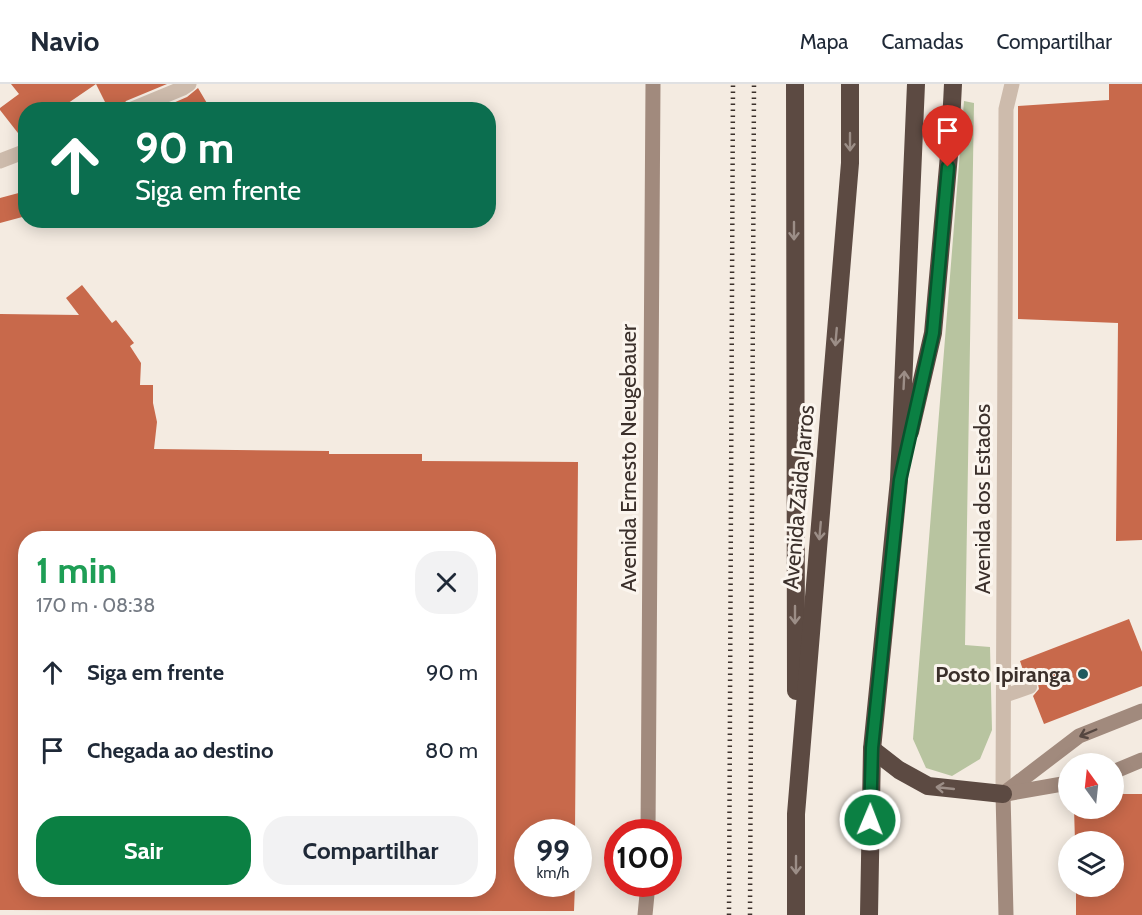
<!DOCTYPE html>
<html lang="pt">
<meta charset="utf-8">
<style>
body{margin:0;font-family:Cabin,sans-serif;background:#f2f2f3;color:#1f2937;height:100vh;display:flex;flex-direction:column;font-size:22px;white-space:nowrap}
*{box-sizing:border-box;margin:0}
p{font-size:20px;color:#747a83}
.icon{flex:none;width:33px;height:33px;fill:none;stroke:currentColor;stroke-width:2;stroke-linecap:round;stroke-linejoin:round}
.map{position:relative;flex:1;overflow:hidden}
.details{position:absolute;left:18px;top:447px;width:478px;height:366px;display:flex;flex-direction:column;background:#fff;border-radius:24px;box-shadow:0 3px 15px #0003}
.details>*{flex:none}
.banner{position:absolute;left:18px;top:18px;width:478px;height:126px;border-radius:24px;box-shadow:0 3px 15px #0003;background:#0b6e4f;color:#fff;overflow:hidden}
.needle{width:39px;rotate:345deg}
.fabs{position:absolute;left:1058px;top:669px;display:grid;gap:12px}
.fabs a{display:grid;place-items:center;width:66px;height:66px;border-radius:50%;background:#fff;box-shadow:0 3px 15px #0003;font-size:30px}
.speed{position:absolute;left:514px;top:735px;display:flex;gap:12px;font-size:30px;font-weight:700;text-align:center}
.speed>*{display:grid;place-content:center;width:78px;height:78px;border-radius:50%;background:#fff;box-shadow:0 3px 15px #0003;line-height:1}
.speed small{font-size:15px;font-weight:400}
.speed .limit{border:9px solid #d22;background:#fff;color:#111}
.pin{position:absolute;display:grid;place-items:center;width:51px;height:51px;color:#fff;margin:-62px -26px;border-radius:50% 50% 50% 0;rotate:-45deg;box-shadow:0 0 6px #0007}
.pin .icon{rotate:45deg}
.me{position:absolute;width:66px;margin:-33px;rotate:1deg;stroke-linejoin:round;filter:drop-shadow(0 0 4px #0008)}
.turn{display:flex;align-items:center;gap:21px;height:126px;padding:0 18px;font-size:27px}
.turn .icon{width:78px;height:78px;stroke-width:2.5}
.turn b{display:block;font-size:42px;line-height:51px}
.round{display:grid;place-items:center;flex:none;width:63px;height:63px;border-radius:24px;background:#f2f2f3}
.headline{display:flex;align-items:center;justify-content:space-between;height:102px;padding:0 18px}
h1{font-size:36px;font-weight:700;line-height:45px;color:#1e9e55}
.cta{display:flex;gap:12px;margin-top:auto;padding:12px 18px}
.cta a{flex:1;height:69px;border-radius:24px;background:#0b8043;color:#fff;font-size:24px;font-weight:700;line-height:69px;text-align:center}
.cta a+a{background:#f2f2f3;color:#1f2937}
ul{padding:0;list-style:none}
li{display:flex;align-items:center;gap:18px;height:78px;padding:0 18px}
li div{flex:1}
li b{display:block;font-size:22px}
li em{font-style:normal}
header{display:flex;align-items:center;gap:36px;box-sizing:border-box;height:84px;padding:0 30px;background:#fff;border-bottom:2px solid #e0e1e3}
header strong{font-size:28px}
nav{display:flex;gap:33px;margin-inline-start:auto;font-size:21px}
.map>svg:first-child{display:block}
.green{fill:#b8c4a0}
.building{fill:#c8694b;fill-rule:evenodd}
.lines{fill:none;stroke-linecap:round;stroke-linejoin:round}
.lane{stroke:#cdbbac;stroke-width:14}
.street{stroke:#cdbbac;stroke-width:15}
.secondary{stroke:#a18a7d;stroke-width:15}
.highway{stroke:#5c4a42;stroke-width:18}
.rail{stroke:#3b302b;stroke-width:4.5;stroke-dasharray:1.5 4.5;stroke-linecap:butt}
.oneway{stroke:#9c8e87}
.oneway2{stroke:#544640}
.route-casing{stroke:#07532c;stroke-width:15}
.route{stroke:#0b8043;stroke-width:10}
.poi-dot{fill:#1f5a5e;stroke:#fbf5ee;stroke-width:2}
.labels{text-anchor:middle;stroke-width:6;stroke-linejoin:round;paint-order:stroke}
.street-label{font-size:22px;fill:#3b302b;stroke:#fbf5ee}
.poi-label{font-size:22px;font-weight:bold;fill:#3b302b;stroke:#fbf5ee;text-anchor:end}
</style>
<header>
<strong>Navio</strong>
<nav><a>Mapa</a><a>Camadas</a><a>Compartilhar</a></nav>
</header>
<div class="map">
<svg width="1142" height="831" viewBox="0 0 1142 831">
<rect width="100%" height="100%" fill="#f4ebe1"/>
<polygon class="green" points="964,17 974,19 965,561 990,563 992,646 980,675 952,692 926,684 913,655"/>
<g class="building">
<polygon points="11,0 96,0 58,26 26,26 25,58 0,26 0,24 19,10"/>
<polygon points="96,0 167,0 126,17 120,26 109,26"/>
<polygon points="1109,0 1142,0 1142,456 1116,457 1118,239 1018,235 1018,22 1109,16"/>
<polygon points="198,4 211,26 157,26 187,13"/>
<polygon points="26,107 26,132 0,139 0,114"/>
<path d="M82,201L112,239L116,236L134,259L130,262L141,279L140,301H153V319L157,338L154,365L329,367V370H422V377L578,378L575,748H528V800H575L574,827L0,826V230L79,231L66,214ZM26,454H489V806H26Z"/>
<polygon points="1129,535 1142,568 1142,602 1044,640 1033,612 1039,605 1038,600 1032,594 1026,595 1020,577"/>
<polygon points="1113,710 1142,710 1142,831 1076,831 1076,802 1113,802 1113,758 1075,758 1074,724 1113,724"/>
</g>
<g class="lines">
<polyline class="lane" points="1004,612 1030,603"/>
<g class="street">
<polyline points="130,26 183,4 189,0"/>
<polyline points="0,77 26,67"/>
<polyline points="1003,710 1006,25 1012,0"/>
</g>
<g class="secondary">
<polyline points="1113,688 1142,676"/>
<polyline points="1003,710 1079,652 1142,627"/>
<polyline points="1003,710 1006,831"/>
<polyline points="1006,710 1068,699"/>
<polyline points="648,748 653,0"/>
<polyline points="645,831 648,800"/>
</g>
<g class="highway">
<polyline points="795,0 796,607"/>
<polyline points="910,348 933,249 950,60 953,0"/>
<polyline points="872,665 899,686 928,702 1003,710"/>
<polyline points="796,831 796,730 850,79 850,0"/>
<polyline points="869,831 872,665 899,396 916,0"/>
</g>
<g class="rail">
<polyline points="729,831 733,0"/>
<polyline points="750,831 754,0"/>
</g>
</g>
<defs><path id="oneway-shaft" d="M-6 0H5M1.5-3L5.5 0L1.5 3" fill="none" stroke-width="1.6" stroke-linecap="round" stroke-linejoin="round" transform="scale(1.5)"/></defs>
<g class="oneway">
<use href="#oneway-shaft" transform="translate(850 58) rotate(90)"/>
<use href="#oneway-shaft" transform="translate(794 147) rotate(90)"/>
<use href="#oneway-shaft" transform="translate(836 253) rotate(95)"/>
<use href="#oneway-shaft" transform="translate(904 296) rotate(-87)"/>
<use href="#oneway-shaft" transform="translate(820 447) rotate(95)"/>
<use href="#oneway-shaft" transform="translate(795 531) rotate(90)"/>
<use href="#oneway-shaft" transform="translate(945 704) rotate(-174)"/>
<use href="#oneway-shaft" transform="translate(796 781) rotate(90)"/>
</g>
<use class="oneway2" href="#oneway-shaft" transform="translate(1088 649) rotate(157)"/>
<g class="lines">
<defs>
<polyline id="route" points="870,736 872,664 900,396 933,249 948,83"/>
</defs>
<use href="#route" class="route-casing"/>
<use href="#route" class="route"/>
</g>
<circle class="poi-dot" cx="1083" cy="590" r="6"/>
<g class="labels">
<g class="street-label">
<text transform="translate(628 374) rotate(-90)" y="8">Avenida Ernesto Neugebauer</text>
<text transform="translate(798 413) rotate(-85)" y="8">Avenida Zaida Jarros</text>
<text transform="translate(982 415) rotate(-90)" y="8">Avenida dos Estados</text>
</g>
<g class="poi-label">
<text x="1071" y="598">Posto Ipiranga</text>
</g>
</g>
</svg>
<div class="fabs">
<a><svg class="needle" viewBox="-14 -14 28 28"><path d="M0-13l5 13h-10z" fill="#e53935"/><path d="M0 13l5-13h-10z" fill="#747a83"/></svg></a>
<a><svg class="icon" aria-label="layers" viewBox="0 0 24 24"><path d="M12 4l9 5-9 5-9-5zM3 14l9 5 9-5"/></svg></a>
</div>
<div class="speed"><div>99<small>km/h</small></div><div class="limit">100</div></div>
<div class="pin" style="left:948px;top:83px;background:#d93025"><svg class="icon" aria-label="arrive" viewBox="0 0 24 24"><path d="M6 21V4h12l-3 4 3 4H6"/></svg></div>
<svg class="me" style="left:870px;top:736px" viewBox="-20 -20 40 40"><circle r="17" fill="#0b8043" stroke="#fff" stroke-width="3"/><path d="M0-11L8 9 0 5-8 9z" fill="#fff"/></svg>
<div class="banner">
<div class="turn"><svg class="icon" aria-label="ahead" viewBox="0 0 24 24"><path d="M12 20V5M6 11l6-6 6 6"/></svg><div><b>90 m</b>Siga em frente</div></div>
</div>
<section class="details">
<div class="headline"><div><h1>1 min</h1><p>170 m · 08:38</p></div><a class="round"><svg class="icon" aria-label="close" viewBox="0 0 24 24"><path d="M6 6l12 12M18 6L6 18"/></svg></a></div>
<ul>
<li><svg class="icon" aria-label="ahead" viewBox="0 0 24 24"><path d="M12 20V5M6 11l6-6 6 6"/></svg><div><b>Siga em frente</b></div><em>90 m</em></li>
<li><svg class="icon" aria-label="arrive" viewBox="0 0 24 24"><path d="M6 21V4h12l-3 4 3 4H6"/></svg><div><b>Chegada ao destino</b></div><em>80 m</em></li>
</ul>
<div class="cta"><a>Sair</a><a>Compartilhar</a></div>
</section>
</div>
